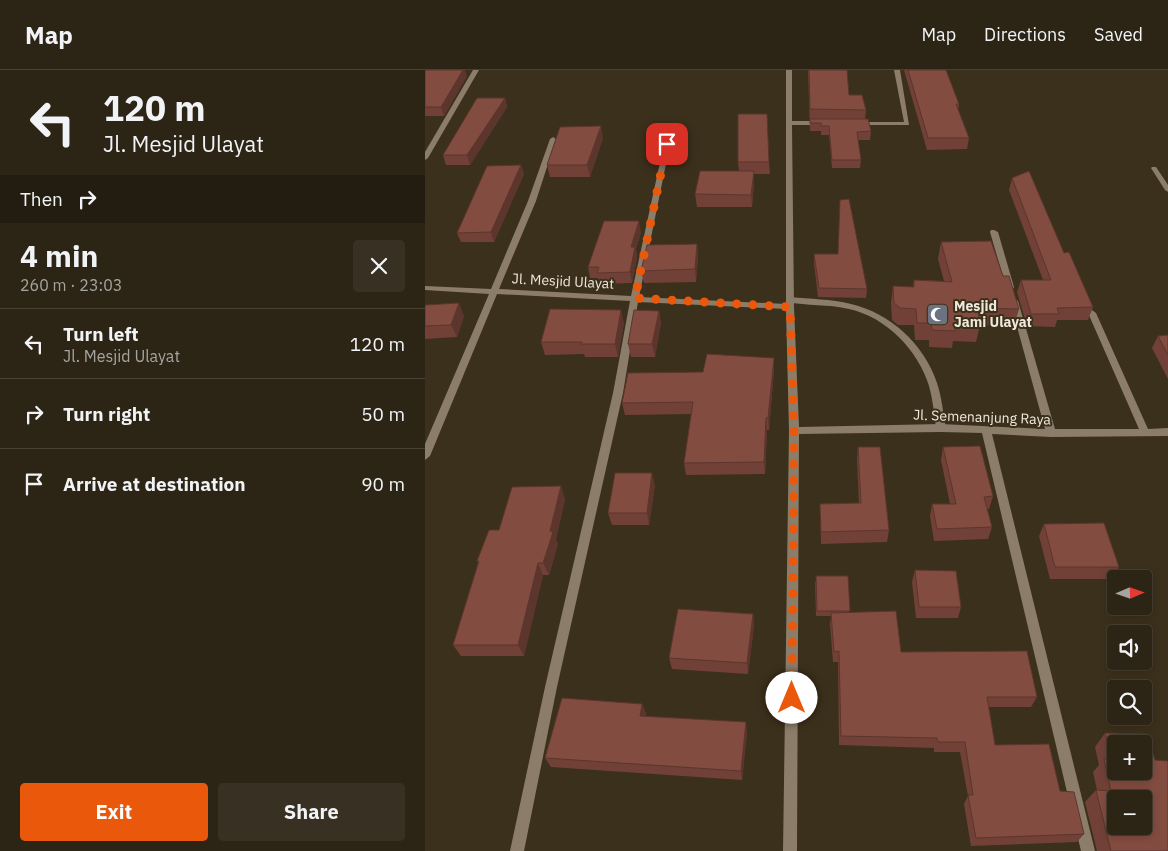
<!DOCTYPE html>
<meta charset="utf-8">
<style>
body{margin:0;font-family:"IBM Plex Sans",sans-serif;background:#383022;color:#f1f3f6;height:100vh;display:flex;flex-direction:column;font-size:19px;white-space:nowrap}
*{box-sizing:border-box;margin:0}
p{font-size:16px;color:#a6a4a0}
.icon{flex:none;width:28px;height:28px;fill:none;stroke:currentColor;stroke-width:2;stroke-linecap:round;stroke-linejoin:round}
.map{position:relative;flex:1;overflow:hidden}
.side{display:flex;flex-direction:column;background:#2c2414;width:425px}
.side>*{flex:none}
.hud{background:#2c2414;color:#f1f3f6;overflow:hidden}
.needle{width:32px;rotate:88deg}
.controls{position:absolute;left:682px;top:500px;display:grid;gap:10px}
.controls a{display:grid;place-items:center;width:45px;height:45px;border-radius:5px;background:#2c2414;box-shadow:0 2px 8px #0003,0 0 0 1px #484134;font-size:25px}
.pin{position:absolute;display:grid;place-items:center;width:42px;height:42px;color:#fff;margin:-21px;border-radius:10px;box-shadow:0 2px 8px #0006}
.me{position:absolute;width:55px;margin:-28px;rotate:0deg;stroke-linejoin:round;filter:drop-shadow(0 0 4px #0008)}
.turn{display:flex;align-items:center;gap:18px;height:105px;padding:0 20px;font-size:22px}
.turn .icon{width:65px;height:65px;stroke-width:2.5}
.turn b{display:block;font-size:35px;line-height:42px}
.then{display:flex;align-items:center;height:48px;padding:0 20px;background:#0003;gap:10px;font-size:19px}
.round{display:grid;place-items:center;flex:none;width:52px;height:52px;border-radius:5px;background:#383022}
.overview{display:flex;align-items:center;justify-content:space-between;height:85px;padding:0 20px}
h1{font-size:30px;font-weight:800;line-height:38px}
.primary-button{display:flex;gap:10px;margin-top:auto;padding:10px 20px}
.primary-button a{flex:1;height:58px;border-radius:5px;background:#ea580c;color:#fff;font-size:20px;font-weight:800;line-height:58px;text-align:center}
.primary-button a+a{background:#383022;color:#f1f3f6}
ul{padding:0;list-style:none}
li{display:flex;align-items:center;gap:15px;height:70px;padding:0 20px;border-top:1px solid #484134}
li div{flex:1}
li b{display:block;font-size:19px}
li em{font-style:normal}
header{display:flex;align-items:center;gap:30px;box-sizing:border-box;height:70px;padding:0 25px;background:#2c2414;border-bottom:1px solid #484134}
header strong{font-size:24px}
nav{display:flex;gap:28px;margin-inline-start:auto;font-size:18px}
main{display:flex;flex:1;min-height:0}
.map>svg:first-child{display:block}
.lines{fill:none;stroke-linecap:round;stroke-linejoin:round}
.lane{fill:#8b7d69;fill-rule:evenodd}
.street{fill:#8b7d69;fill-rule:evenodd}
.wall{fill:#714137}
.shaded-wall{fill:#5c352d}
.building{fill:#834c40;stroke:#5c352d;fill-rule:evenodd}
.route{stroke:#ea580c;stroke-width:9;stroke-dasharray:0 16.2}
.labels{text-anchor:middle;stroke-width:4;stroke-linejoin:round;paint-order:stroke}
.street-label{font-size:14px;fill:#efe8db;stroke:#3b301b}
.poi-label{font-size:14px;font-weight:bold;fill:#efe8db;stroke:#3b301b;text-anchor:start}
</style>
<header>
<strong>Map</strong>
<nav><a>Map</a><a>Directions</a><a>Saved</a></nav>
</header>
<main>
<section class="side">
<div class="hud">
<div class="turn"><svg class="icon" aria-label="left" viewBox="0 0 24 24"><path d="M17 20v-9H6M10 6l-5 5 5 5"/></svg><div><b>120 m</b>Jl. Mesjid Ulayat</div></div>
<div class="then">Then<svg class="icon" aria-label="right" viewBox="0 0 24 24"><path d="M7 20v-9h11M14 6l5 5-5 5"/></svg></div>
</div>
<div class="overview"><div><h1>4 min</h1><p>260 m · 23:03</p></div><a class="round"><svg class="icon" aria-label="close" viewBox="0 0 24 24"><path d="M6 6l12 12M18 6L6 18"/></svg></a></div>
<ul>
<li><svg class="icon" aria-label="left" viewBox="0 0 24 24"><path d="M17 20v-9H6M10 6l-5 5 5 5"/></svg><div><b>Turn left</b><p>Jl. Mesjid Ulayat</p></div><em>120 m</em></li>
<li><svg class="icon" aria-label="right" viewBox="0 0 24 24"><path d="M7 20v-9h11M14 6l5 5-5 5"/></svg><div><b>Turn right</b></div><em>50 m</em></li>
<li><svg class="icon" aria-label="arrive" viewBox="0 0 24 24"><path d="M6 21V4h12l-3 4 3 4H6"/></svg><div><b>Arrive at destination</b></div><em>90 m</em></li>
</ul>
<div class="primary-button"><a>Exit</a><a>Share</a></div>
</section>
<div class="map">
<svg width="743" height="781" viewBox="0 0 743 781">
<rect width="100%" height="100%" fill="#3b301b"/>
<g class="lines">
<path class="lane" d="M365,227C385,229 406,229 426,234C465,243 499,274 512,313C517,328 518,343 521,358L519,360H513L511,358C509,344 508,330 504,316C493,280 461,247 424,239C403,234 382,236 362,232V228Z"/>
<g class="street">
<polygon points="48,0 54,0 3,88 0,90 0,82"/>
<polygon points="361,0 367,0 367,51 397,51 400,53 397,55 367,55 369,237 374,357 516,354 620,359 585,231 589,228 593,231 630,359 714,359 663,243 667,240 671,243 723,359 743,358 743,366 626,367 567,364 670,781 656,781 557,363 516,362 374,364 372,781 358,781 364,361 361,239 213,232 198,323 132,617 99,781 85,781 120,617 188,323 205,231 72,224 5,386 0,390 0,374 64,224 0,220 0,216 66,219 103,131 125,69 128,67 131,69 111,131 74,219 206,226 239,74 242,72 245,74 214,227 361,234"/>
<polygon points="469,0 475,0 484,55 429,55 428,54 431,52 479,52"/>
<polygon points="727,97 731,97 743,115 743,122 740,120 726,98"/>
<polygon points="566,160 569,160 573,162 589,217 588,219 585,219 581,217 565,162"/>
</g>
</g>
<g class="wall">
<polygon points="0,0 42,6 19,46 0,46"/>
<polygon points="383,0 424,25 441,40 440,49 446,61 445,70 433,70 436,90 435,98 407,98 404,65 396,65 396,61 385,61"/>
<polygon points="479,0 521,0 534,34 533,40 544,68 542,79 502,80"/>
<polygon points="80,28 82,37 45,95 21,95 18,85"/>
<polygon points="178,68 165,107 125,107 122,95"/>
<polygon points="313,92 344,92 345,104 329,104 329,113 327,137 272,137 270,124 314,101"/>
<polygon points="96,95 99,104 69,172 36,172 32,163"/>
<polygon points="587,108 639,183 668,237 663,250 632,250 630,257 602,256 592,222 596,210 618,210 584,120"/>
<polygon points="216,162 211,179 212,188 207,213 175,214 173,208 165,208 163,197"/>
<polygon points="516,172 578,206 594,239 589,256 555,255 551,272 528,271 527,278 504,277 504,270 490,270 489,255 473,255 467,250 466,233 468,216 488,217 489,210 519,211 513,189"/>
<polygon points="272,174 273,186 271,212 219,213 216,201"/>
<polygon points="389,184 413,184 442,219 441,228 393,227 389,193"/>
<polygon points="0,235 39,246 32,267 0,269"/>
<polygon points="234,241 236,253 230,287 206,287 203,274"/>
<polygon points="199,253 193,287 160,287 159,284 120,285 116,272"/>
<polygon points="743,265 743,309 727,278 733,266"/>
<polygon points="349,300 344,360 342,360 340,404 261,405 259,393 266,344 200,345 197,333 278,302"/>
<polygon points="433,377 464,460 462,472 396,474 395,434 434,433 432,389"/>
<polygon points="518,377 568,426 564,439 562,439 567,457 563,469 509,471 505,446 507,434 525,434 516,390"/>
<polygon points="230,415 224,455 187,455 183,443"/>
<polygon points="140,429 131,469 133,474 124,505 118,505 99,586 36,586 28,575 53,493 52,491 74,460"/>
<polygon points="619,454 694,497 687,509 625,509 614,466"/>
<polygon points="490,500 536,537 533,548 491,548 487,512"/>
<polygon points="423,506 424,542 476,582 612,627 606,637 564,637 570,675 635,721 659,764 652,772 546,776 539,734 543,726 535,682 509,682 509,678 414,675 413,592 408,592 405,554 406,546 391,546 390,512"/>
<polygon points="328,544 329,555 323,604 247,599 244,588"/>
<polygon points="217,634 221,644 221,646 322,662 317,710 126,697 120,688"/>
<polygon points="680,663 743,781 672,781 660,732 671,720 672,720 668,702 674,695 670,677"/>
</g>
<g class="shaded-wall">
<polygon points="38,0 40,0 42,6 19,46 16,37"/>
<polygon points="80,28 82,37 45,95 42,85"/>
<polygon points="176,56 178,68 165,107 162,95"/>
<polygon points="96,95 99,104 69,172 66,162"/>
<polygon points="329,101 329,113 327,137 326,125"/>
<polygon points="214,151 216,162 211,179 212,188 207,213 205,202 206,177"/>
<polygon points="272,174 273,186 271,212 270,199"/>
<polygon points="34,233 39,246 32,267 26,255"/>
<polygon points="196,240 199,253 193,287 190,274"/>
<polygon points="234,241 236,253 230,287 227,274"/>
<polygon points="349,288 349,300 344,360 343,348"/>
<polygon points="341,348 342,360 340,404 339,392"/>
<polygon points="227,403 230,415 224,455 222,443"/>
<polygon points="136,416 140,429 131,469 133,474 124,505 118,493"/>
<polygon points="113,493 118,505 99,586 93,575"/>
<polygon points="328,544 329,555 323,604 322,593"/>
<polygon points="217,634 221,644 219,655 215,646"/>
<polygon points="321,652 322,662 317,710 316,701"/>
</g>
<g class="building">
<polygon points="0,0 38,0 16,37 0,37"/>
<polygon points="384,0 422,0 424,25 437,25 441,40 385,39"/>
<polygon points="483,0 521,0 534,34 531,34 544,68 503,68"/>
<polygon points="52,28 80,28 42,85 18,85"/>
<polygon points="313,44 342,44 344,92 313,92"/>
<polygon points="385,49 443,49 446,61 432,62 436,90 407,90 404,56 396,56 396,53 385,53"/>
<polygon points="176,56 162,95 122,95 135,57"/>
<polygon points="96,95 66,162 32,163 62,96"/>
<polygon points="275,101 329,101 326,125 270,124"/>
<polygon points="604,101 639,183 644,182 668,237 632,238 634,244 606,244 596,210 626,210 587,108"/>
<polygon points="424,129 442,219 394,218 389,184 413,184 415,130"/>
<polygon points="179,151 214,151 206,177 210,177 205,202 172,203 174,197 163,197"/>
<polygon points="566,171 578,206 584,206 594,239 553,238 555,255 530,254 530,261 507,260 506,253 492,253 491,239 475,238 469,233 468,216 489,217 489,210 527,212 516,172"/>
<polygon points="272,174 270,199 216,201 222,175"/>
<polygon points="34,233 26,255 0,256 0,235"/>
<polygon points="125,239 196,240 190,274 156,274 157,272 116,272"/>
<polygon points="209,240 234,241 227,274 203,274"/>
<polygon points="743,265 743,285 733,266"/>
<polygon points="282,284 349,288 343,348 341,348 339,392 259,393 268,332 197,333 203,303 278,302"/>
<polygon points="555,376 568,426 559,427 567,457 512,459 507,434 531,434 518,377"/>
<polygon points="433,377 455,377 464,460 396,462 395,434 436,433"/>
<polygon points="190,403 227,403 222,443 183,443"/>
<polygon points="136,416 125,461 128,462 118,493 113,493 93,575 28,575 54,491 52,491 64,460 74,460 87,417"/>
<polygon points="679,453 694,497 630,497 619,454"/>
<polygon points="490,500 531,501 536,537 494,537"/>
<polygon points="391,506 423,506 425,541 392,541"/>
<polygon points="253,539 328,544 322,593 244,588"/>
<polygon points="471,541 476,582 602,581 612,627 562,627 570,675 624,674 635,721 649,722 659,764 551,768 543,725 548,725 540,672 513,672 512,668 416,666 414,581 409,582 406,543"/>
<polygon points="137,628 217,634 215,646 321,652 316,701 120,688"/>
<path d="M680,663L722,664L730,690L743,691V781H686L671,720L686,721L679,689H687ZM691,674H719V701H691ZM691,729H719V756H691Z"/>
</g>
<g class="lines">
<polyline class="route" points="242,74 210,228 365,237 369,361 367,628"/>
</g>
<defs>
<symbol id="mosque-square" viewBox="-11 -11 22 22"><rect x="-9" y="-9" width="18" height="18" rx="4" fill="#6b7280" stroke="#3b301b"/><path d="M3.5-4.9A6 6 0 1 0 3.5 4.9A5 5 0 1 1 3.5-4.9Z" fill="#fff"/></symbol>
</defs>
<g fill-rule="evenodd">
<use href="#mosque-square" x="500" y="232" width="25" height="25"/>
</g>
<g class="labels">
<g class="street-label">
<text transform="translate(138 211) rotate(3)" y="5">Jl. Mesjid Ulayat</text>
<text transform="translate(557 347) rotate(2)" y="5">Jl. Semenanjung Raya</text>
</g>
<g class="poi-label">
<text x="529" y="241">Mesjid<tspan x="529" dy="16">Jami Ulayat</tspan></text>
</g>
</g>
</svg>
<div class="controls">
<a><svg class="needle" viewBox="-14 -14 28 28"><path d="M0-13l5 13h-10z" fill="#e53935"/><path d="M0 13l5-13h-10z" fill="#a6a4a0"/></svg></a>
<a><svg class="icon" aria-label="sound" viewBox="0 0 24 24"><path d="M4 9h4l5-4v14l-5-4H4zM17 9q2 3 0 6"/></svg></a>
<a><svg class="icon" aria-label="search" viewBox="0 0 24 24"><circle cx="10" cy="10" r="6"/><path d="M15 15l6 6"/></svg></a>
<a>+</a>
<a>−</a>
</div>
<div class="pin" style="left:242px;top:74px;background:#d93025"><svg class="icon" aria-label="arrive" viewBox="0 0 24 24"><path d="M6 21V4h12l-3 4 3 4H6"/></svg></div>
<svg class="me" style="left:367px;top:628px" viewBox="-20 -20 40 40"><circle r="19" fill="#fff"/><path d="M0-13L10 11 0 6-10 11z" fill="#ea580c"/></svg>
</div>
</main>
